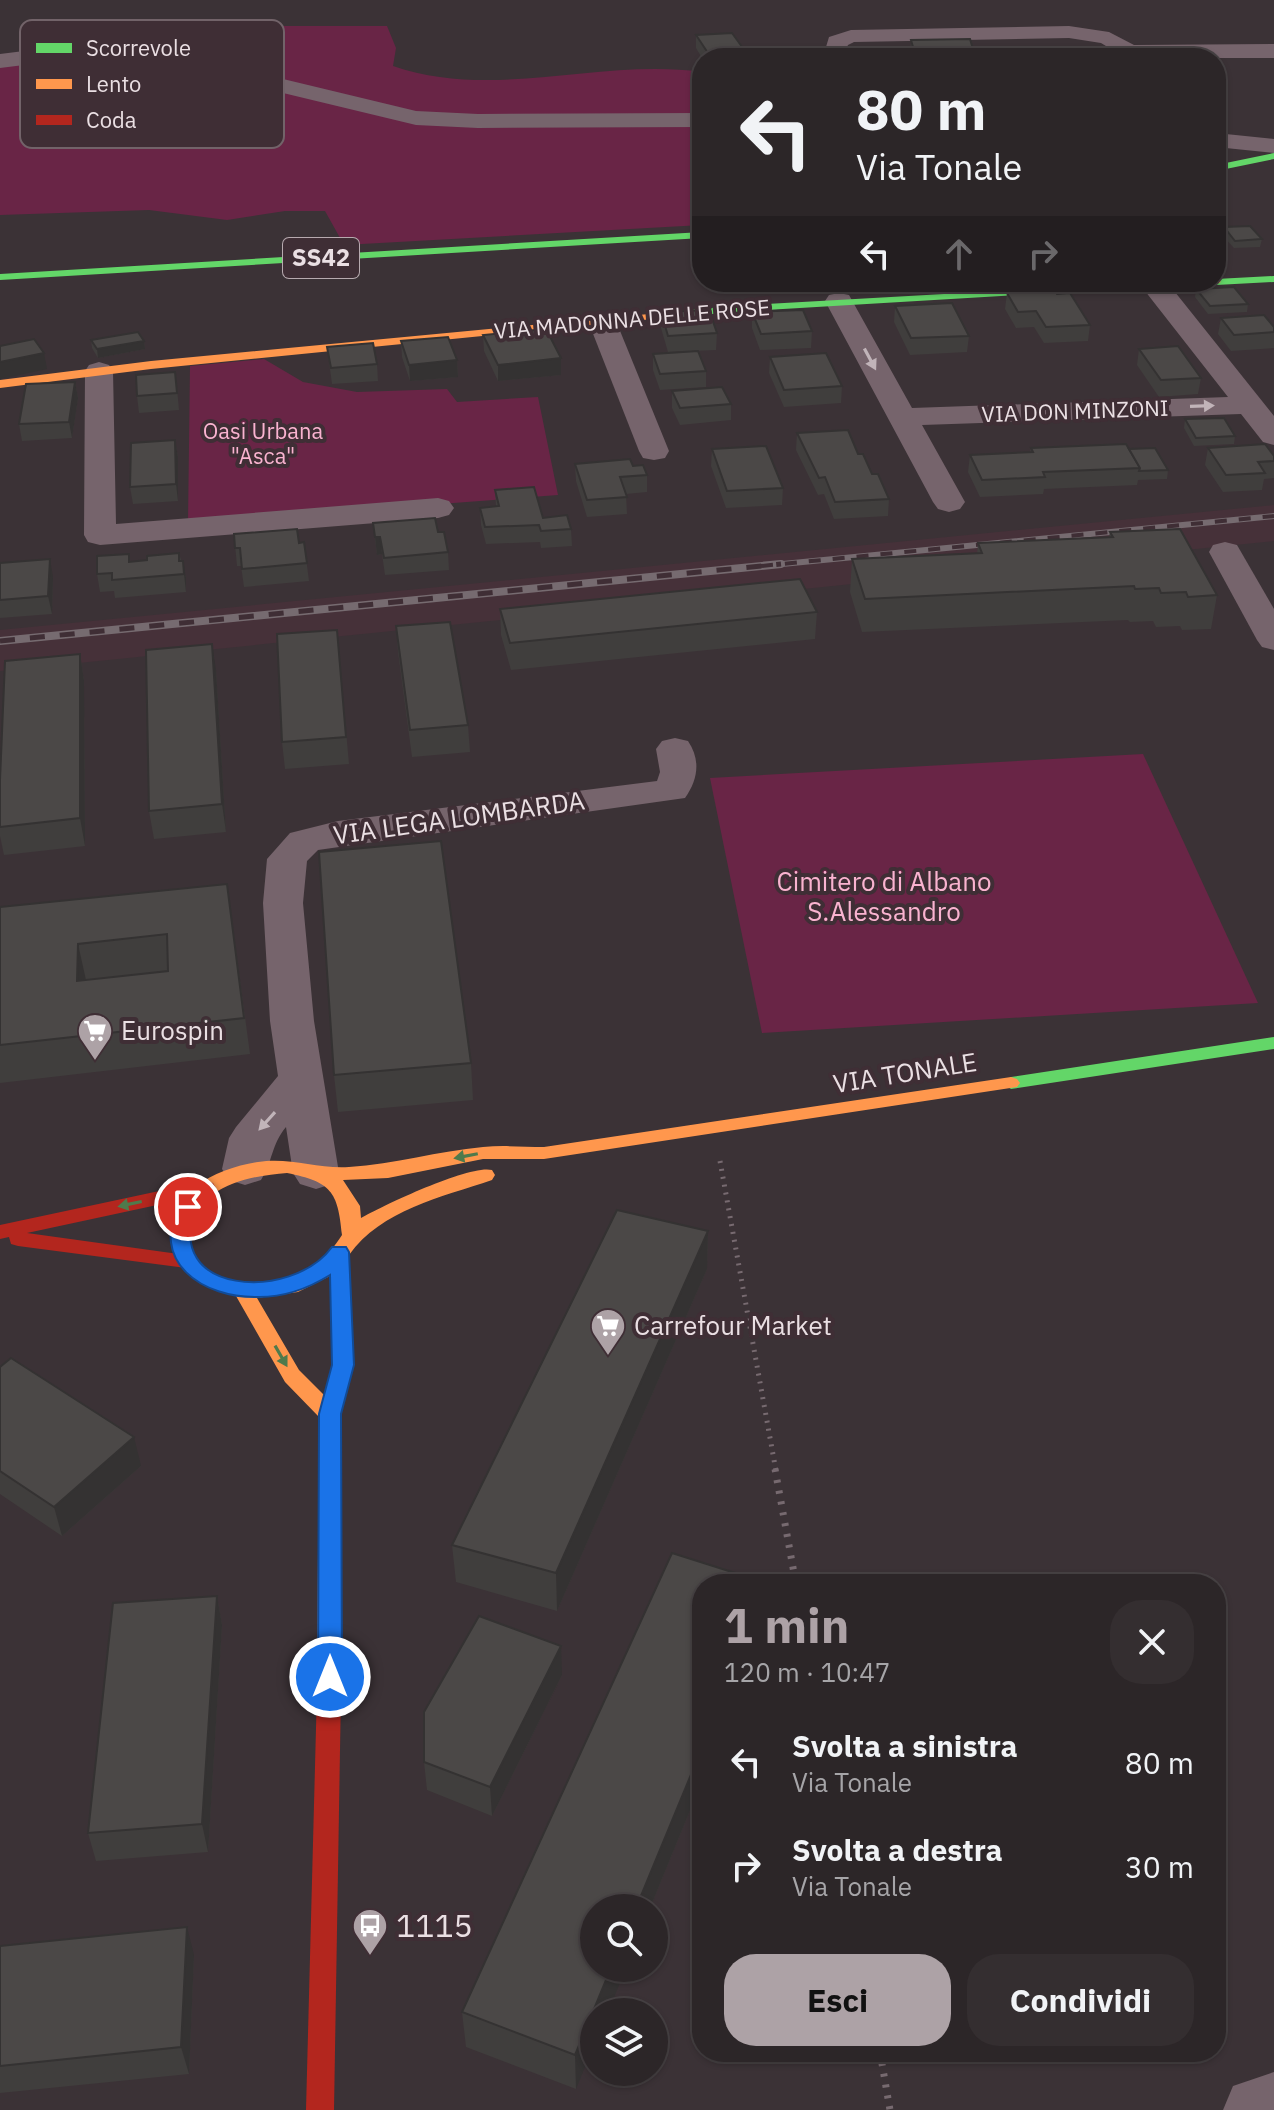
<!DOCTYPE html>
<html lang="it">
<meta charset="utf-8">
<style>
body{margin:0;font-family:"IBM Plex Sans",sans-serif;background:#342e30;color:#f1f3f6;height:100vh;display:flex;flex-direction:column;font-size:30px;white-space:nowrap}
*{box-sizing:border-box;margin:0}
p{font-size:26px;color:#a6a5a8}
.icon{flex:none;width:44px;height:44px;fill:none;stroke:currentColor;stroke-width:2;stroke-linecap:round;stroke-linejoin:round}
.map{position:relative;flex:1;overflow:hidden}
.side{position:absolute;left:692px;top:1574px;width:534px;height:488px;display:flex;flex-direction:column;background:#2c2628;border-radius:32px;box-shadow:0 2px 6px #0004,0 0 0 2px #484345}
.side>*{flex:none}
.hud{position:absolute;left:692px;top:48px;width:534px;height:244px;border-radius:32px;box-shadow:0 2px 6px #0004,0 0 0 2px #484345;background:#2c2628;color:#f1f3f6;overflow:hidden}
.fabs{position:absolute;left:580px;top:1894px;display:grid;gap:16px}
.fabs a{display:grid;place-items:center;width:88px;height:88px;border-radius:50%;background:#2c2628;box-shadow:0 2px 6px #0004,0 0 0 2px #484345;font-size:40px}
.pin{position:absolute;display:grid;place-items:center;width:68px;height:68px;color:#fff;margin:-34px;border:4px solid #fff;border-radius:50%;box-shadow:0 2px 8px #0007}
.me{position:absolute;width:88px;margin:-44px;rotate:0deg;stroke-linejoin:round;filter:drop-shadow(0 0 6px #0008)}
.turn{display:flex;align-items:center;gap:28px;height:168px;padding:0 32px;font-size:36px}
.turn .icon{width:104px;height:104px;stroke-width:2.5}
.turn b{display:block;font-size:56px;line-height:68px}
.lanes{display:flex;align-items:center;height:76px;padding:0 32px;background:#0003;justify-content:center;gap:40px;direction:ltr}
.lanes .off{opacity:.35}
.round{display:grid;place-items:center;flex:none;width:84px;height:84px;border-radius:32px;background:#342e30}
.overview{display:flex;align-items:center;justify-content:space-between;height:136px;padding:0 32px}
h1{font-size:48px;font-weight:700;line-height:60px;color:#ada2a6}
.primary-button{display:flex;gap:16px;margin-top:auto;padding:16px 32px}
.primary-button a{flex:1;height:92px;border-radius:32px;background:#ada2a6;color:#111;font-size:32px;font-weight:700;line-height:92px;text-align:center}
.primary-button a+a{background:#342e30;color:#f1f3f6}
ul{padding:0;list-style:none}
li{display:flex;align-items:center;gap:24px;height:104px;padding:0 32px}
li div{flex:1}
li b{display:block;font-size:30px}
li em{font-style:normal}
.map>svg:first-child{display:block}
.built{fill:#463139}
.green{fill:#692546}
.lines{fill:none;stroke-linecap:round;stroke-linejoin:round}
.path-far1{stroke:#776a70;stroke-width:5;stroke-dasharray:2 6;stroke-linecap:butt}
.path{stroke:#776a70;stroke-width:7;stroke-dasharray:3 8;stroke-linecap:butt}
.street{fill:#76646c;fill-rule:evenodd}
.fast{fill:#63d668;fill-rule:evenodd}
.slow{fill:#ff974d;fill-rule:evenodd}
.jam{fill:#b3261e;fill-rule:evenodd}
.rail-far1-casing{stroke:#766b70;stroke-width:6}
.rail-casing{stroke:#766b70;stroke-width:8}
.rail-far1{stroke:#3f2e35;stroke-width:4;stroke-dasharray:12;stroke-linecap:butt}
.rail{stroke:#3f2e35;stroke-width:5;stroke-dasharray:15;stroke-linecap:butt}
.wall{fill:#403e3d}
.shaded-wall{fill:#343232}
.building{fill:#4b4847;stroke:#343232;stroke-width:2;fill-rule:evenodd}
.oneway{fill:#c1b4b9}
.oneway2{fill:#4f7a4c}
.route{fill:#1a73e8;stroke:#114b97;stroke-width:2}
.labels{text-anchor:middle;stroke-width:8;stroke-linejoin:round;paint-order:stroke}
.far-street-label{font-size:22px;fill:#eadfe3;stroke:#3f2e35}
.far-park-label{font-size:22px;fill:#fab3d0;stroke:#3f2e35}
.shield{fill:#3f2e35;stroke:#b7aaaf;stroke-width:2}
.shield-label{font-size:24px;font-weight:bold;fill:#eadfe3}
.street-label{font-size:26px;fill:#eadfe3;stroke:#3f2e35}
.park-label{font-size:26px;fill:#fab3d0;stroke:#3f2e35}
.poi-label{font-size:26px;fill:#eadfe3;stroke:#3f2e35;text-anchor:start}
.near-poi-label{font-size:32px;fill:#eadfe3;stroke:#3f2e35;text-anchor:start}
.key{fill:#3f2e35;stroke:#726369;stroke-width:2}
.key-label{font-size:22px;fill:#eadfe3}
</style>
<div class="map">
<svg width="1274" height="2110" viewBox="0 0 1274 2110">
<rect width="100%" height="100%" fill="#3b3236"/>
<polygon class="built" points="1274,505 1274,541 0,671 0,630"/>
<g class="green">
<path d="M279,26H387L396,48L393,66C495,101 599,58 702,72V225L344,245L325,211H285L227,220L149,210L0,215V63L145,45L234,60L219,36Z"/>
<polygon points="264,359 303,382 357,392 447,389 457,402 538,397 558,495 188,523 190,366"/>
<polygon points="1143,754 1258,1003 762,1033 710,778"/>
</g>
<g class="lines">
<polyline class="path-far1" points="720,1161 776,1471"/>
<g class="path">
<polyline points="775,1469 796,1584"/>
<polyline points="880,2052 890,2110"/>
</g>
<g class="street">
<polygon points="1069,26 1109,32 1134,45 1274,44 1274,58 1126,58 1101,43 1069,38 854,42 848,45 842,58 815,57 826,47 829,37 851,30"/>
<polygon points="104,41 130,42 416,111 478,114 702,113 702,127 478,128 416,125 130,56 104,55 0,68 0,54"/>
<polygon points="1216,133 1274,139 1274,153 1216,147"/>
<polygon points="1144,282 1167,282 1274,416 1274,445 1263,442 1241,414 922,425 965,502 960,509 949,512 938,509 933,502 825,301 829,295 839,293 849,295 912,408 1228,397 1145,291 1141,285"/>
<polygon points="602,313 612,315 616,321 669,451 665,458 654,460 643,458 639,451 588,321 592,315"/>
<polygon points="99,362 109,365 113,371 116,524 438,498 449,501 454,508 449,515 438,518 100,545 88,542 84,535 85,371 89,365"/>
<polygon points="1225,542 1237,545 1274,609 1274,650 1262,647 1257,640 1209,552 1213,545"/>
<path d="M675,738L688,741C701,760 698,780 685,798L318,850L307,861L303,903L314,1021L339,1173L332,1184L316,1189L300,1184L293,1173L286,1127C271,1145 273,1161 261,1180L245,1185L229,1180L222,1169L229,1138L236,1127L278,1076L270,1021L263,903L267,859L290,833L338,821L657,781L660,772L656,749L662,741Z"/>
<polygon points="1274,2072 1274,2110 1223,2110 1233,2086"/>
</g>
<g class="fast">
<polygon points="1274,153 1274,159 1216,171 1216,165"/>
<polygon points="702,232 702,238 0,280 0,274"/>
<polygon points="1274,276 1274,282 1216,285 1210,282 1216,282 1216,279"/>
<polygon points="1015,290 1019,291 1019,295 732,312 649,320 643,317 649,314 732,306"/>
<polygon points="1274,1037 1274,1049 1011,1089 1002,1083 1011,1077"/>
</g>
<g class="slow">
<polygon points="1216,279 1221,282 1215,285 1015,296 1009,293 1015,290 1155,282 1216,282"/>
<polygon points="649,314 653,315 653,319 151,369 0,388 0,380 151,361"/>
<path d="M1011,1077L1017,1079L1020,1083L1017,1087L544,1159H483L388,1178L343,1180L360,1206L361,1218C382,1206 470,1164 492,1170L495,1175L492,1180C442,1197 381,1210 349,1255L353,1365L341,1414V1690L337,1697L329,1700L321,1697L317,1690L319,1417L285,1382L236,1296C177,1283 144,1234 196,1187C212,1173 238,1165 258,1162C290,1157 317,1169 349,1167C395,1164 438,1151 483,1147C503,1145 524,1147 544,1147ZM287,1173C331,1182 338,1191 342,1235C334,1247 326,1258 314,1267C283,1289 218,1293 195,1257C190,1250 190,1241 191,1233C196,1186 248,1176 287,1173ZM330,1276L333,1365L324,1395L299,1370L257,1298L298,1292Z"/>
</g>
<g class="jam">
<polygon points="206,1181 213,1183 216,1188 213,1193 27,1233 193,1256 196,1261 193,1266 186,1268 18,1246 11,1244 9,1237 0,1239 0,1225"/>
<polygon points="329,1680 337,1683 341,1690 334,2110 306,2110 317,1690 321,1683"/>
</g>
<defs>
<polyline id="rail-far1" points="761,566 1274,516"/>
<polyline id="rail" points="0,641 781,564"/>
</defs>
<use href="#rail-far1" class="rail-far1-casing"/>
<use href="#rail" class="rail-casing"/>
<use href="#rail-far1" class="rail-far1"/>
<use href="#rail" class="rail"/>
</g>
<g class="wall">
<polygon points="696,35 745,51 744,58 702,58 696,48"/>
<polygon points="911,40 973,49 973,58 911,58 910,54"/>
<polygon points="1224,227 1262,239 1260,247 1234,248 1222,235"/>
<polygon points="802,282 848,282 848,290 807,292"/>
<polygon points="944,282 981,282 945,283"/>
<polygon points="1196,289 1248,304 1247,312 1208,314 1195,297"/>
<polygon points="1007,293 1057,294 1090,325 1088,341 1044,343 1034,327 1016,328 1005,309"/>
<polygon points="895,306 969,336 967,352 910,355 894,322"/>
<polygon points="661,312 717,333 716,350 668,352 661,328"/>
<polygon points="752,312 812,331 811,348 760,350 752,328"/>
<polygon points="1221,318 1274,327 1274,348 1231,351 1218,334"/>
<polygon points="483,335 561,358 561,375 498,381 484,351"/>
<polygon points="91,340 144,341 145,349 98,358 92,348"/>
<polygon points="401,341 457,360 458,377 410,381 402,357"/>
<polygon points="327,347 377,364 378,381 332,384"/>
<polygon points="1139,349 1201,378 1198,394 1159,397 1137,365"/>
<polygon points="653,354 706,371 706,387 660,390 653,370"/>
<polygon points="770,357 842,386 841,403 784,407 769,373"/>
<polygon points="75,382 78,398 72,438 22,441 19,424"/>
<polygon points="177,388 179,410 139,413 137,396"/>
<polygon points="672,391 731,404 731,420 680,425 672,408"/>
<polygon points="1185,419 1235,436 1234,444 1194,446 1184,428"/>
<polygon points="797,433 858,454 889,499 888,516 834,519 824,494 818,495 796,450"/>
<polygon points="175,440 178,457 178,501 133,504 130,487"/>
<polygon points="1031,448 1129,449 1168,470 1167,479 1138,480 1137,485 1044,489 1043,494 980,497 968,472 970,455 1030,452"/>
<polygon points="1208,448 1274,456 1274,478 1264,479 1262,490 1223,492 1205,465"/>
<polygon points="712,449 783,488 782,505 726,508 711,466"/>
<polygon points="575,464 633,466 647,475 647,492 626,494 627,514 587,517 576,481"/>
<polygon points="495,490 543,518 571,529 572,546 541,548 540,542 486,544 481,525 480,508 496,507"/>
<polygon points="373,523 438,532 448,552 449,570 385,575 382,554 377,555"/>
<polygon points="1110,532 1217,595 1211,629 1182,630 1180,626 1156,627 1153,621 1130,622 1128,620 862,632 850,592 852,559 977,554 978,543 1109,537"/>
<polygon points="234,534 299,543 304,542 309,581 244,587 241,566 237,566"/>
<polygon points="179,553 186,578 186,592 115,598 114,591 100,592 97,574 129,554 130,562 147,560"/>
<polygon points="0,563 53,577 52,614 0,618"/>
<polygon points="500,609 817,612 815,639 511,670 501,635"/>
<polygon points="396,626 468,725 470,752 412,757 398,652"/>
<polygon points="337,630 349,764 285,769 282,742"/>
<polygon points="80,654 84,681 85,846 4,855 0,836 0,780"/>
<polygon points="216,670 226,832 154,839 149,811"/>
<polygon points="0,907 232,920 250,1054 0,1083"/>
<polygon points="471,1063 473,1100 338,1112 334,1075"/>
<polygon points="708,1231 707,1269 557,1611 456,1582 452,1545"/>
<polygon points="0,1367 141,1466 62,1536 0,1494"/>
<polygon points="217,1596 222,1625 208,1852 96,1861 88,1833"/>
<polygon points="562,1675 492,1816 427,1790 424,1762"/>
<polygon points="702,1781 650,1908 594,1908 576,2089 466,2047 462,2012"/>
<polygon points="0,1946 194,1955 189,2074 0,2093"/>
</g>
<g class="shaded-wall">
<polygon points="144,341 145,349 98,358 97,349"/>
<polygon points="44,353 47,369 0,379 0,362"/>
<polygon points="561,358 561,375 498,381 498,365"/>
<polygon points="457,360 458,377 410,381 409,365"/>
<polygon points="75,382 78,398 72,438 69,422"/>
<polygon points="175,440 178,457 178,501 176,484"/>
<polygon points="375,537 380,537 382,554 377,555"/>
<polygon points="50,559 53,577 52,614 48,596"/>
<polygon points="183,561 186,578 186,592 184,574"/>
<polygon points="212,644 216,670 226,832 222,804"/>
<polygon points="80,654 84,681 85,846 80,818"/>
<polygon points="78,944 86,980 77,981"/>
<polygon points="708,1231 707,1269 557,1611 556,1573"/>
<polygon points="134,1437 141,1466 62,1536 54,1507"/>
<polygon points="217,1596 222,1625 208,1852 202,1824"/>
<polygon points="561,1646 562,1675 492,1816 490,1787"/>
<polygon points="702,1748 702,1781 650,1908 636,1908"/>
<polygon points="187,1927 194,1955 189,2074 181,2047"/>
<polygon points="611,1968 626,1968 608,2012 594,2012 594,2045 576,2089 575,2055"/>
</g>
<g class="building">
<polygon points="732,33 745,51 708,53 696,35"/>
<polygon points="970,39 973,49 962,49 964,53 933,54 928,47 913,47 911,40"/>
<polygon points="1142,51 1208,51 1213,58 1145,58"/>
<polygon points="1250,226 1262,239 1235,241 1224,227"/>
<polygon points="1234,287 1248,304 1210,306 1196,289"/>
<polygon points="1055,291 1057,294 1070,293 1090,325 1046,327 1036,311 1018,312 1007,293"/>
<polygon points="952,303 969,336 911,338 895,306"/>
<polygon points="709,310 717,333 668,336 661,312"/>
<polygon points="803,310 812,331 761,334 752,312"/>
<polygon points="1264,315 1274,327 1274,332 1234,335 1221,318"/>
<polygon points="546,329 561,358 498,365 483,335"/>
<polygon points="138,332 144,341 97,349 91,340"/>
<polygon points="448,337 457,360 409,365 401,341"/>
<polygon points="34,339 44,353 0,362 0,346"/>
<polygon points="373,343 377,364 331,368 327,347"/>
<polygon points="1178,346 1201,378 1161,380 1139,349"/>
<polygon points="698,351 706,371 660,374 653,354"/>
<polygon points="826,353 842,386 784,390 770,357"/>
<polygon points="175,372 177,393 137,396 136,375"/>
<polygon points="75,382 69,422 19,424 26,384"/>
<polygon points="722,387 731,404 680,408 672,391"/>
<polygon points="1224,418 1235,436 1196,438 1185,419"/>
<polygon points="848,430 858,454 863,454 872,474 878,474 889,499 835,502 825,477 819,478 797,433"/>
<polygon points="175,440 176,484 130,487 131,443"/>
<polygon points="1126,444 1140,468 1043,472 1045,477 982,480 970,455 1033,452 1031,448"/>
<polygon points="1265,444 1274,456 1274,461 1258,462 1265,473 1226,475 1208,448"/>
<polygon points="766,446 783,488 727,491 712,449"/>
<polygon points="1155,448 1168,470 1139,471 1140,468 1129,449"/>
<polygon points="630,459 633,466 643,465 647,475 620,477 627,497 587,500 575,464"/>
<polygon points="534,487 543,518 567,515 571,529 541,531 539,525 485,527 480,508 499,506 495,490"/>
<polygon points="435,518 438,532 444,532 448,552 384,558 380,537 375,537 373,523"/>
<polygon points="297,529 299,543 304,542 307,563 242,569 240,548 235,548 234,534"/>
<polygon points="1180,529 1217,595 1188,597 1186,592 1161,593 1159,588 1135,589 1134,586 865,599 852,559 982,553 978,543 1113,537 1110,532"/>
<polygon points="179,553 179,561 183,561 184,574 112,580 112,573 97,574 97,556 129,554 129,562 147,560 147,556"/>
<polygon points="50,559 48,596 0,600 0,563"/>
<polygon points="800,579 817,612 510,643 500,609"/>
<polygon points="450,622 468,725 410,730 396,626"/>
<polygon points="337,630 346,737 282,742 277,634"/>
<polygon points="212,644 222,804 149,811 146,650"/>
<polygon points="80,654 80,818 0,827 0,780 5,661"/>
<polygon points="441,841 471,1063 334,1075 319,852"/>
<path d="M227,884L244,1018L0,1045V907ZM167,934L168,971L77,981L78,944Z"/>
<polygon points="617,1210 708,1231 556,1573 452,1545"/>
<polygon points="11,1358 134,1437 54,1507 0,1471 0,1367"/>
<polygon points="672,1553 770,1584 702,1584 702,1748 636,1908 594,1908 594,1968 611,1968 575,2055 462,2012"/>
<polygon points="217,1596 202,1824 88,1833 113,1603"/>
<polygon points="479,1616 561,1646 490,1787 424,1762 424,1712"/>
<polygon points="187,1927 181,2047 0,2066 0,1946"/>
</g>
<defs><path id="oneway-solid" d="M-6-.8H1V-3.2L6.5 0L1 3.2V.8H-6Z" transform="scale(2)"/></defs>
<g class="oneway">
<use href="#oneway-solid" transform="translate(870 359) rotate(62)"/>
<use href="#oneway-solid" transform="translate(1202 406) rotate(-2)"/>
<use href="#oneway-solid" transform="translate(267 1121) rotate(132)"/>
</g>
<g class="oneway2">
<use href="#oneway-solid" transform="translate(466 1156) rotate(169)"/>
<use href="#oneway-solid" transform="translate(130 1204) rotate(168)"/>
<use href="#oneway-solid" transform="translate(281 1356) rotate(60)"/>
</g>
<path class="route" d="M188,1200L197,1207C160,1295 292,1302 332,1247H346L349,1252L354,1365L341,1414L342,1677L338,1684L330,1687L321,1684L318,1677L319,1414L332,1365L330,1275C309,1288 284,1297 259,1297C203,1299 147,1261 181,1202Z"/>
<defs>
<symbol id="supermarket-pin" viewBox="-11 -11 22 30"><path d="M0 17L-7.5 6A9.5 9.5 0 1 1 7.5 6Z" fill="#ada2a6" stroke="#3f2e35"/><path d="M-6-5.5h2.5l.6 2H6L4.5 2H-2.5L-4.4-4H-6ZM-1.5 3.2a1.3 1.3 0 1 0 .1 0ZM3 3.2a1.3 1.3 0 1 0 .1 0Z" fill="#fff"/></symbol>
<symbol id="bus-pin" viewBox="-11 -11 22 30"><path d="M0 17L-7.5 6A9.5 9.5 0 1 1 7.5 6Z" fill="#ada2a6" stroke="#3f2e35"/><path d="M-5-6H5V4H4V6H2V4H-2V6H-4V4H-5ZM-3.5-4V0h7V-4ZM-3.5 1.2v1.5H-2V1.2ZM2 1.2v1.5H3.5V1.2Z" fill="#fff"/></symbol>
</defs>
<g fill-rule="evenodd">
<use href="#supermarket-pin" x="75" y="1011" width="40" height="54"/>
<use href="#supermarket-pin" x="588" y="1306" width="40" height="54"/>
<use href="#bus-pin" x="350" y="1906" width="40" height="54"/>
</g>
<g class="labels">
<g class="far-street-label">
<text transform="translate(632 319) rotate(-5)" y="8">VIA MADONNA DELLE ROSE</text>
<text transform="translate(1075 411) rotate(-2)" y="8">VIA DON MINZONI</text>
</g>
<g class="far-park-label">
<text x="263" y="439">Oasi Urbana<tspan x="263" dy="25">"Asca"</tspan></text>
</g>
<rect class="shield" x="283" y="238" width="76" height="40" rx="6"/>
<g class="shield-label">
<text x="321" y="266">SS42</text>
</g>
<g class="street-label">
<text transform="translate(459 818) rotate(-8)" y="9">VIA LEGA LOMBARDA</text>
<text transform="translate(905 1073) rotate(-9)" y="9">VIA TONALE</text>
</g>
<g class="park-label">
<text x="884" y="891">Cimitero di Albano<tspan x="884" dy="30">S.Alessandro</tspan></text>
</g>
<g class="poi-label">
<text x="121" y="1040">Eurospin</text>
<text x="634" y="1335">Carrefour Market</text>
</g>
<g class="near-poi-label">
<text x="396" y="1937">1115</text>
</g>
</g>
<rect x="20" y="20" width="264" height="128" rx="12" class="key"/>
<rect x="36" y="43" width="36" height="10" fill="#63d668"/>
<rect x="36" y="79" width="36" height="10" fill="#ff974d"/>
<rect x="36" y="115" width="36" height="10" fill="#b3261e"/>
<g class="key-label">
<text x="86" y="56">Scorrevole</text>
<text x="86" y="92">Lento</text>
<text x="86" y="128">Coda</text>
</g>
</svg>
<div class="fabs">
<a><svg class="icon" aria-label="search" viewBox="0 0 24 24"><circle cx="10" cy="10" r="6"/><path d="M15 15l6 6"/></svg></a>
<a><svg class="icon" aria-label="layers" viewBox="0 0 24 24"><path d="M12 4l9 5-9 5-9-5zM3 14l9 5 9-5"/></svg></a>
</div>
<div class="pin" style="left:188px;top:1207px;background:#d93025"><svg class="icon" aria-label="arrive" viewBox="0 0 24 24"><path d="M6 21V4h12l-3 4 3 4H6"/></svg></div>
<svg class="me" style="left:330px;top:1677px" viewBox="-20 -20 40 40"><circle r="17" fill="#1a73e8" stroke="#fff" stroke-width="3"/><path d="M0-11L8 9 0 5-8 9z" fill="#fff"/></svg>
<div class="hud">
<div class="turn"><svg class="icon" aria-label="left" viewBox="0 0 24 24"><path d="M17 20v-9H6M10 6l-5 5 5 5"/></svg><div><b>80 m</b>Via Tonale</div></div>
<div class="lanes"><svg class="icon" aria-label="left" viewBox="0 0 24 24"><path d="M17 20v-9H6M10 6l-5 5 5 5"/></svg><svg class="icon off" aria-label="ahead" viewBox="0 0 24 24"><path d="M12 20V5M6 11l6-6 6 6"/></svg><svg class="icon off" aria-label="right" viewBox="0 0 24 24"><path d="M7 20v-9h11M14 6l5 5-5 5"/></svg></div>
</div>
<section class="side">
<div class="overview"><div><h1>1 min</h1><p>120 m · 10:47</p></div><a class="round"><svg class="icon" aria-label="close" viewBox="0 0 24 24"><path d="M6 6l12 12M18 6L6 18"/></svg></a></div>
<ul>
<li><svg class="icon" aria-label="left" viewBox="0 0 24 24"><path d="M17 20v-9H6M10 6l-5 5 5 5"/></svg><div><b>Svolta a sinistra</b><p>Via Tonale</p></div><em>80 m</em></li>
<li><svg class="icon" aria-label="right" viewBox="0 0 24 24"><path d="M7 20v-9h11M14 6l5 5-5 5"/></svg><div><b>Svolta a destra</b><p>Via Tonale</p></div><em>30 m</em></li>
</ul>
<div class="primary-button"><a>Esci</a><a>Condividi</a></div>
</section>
</div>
